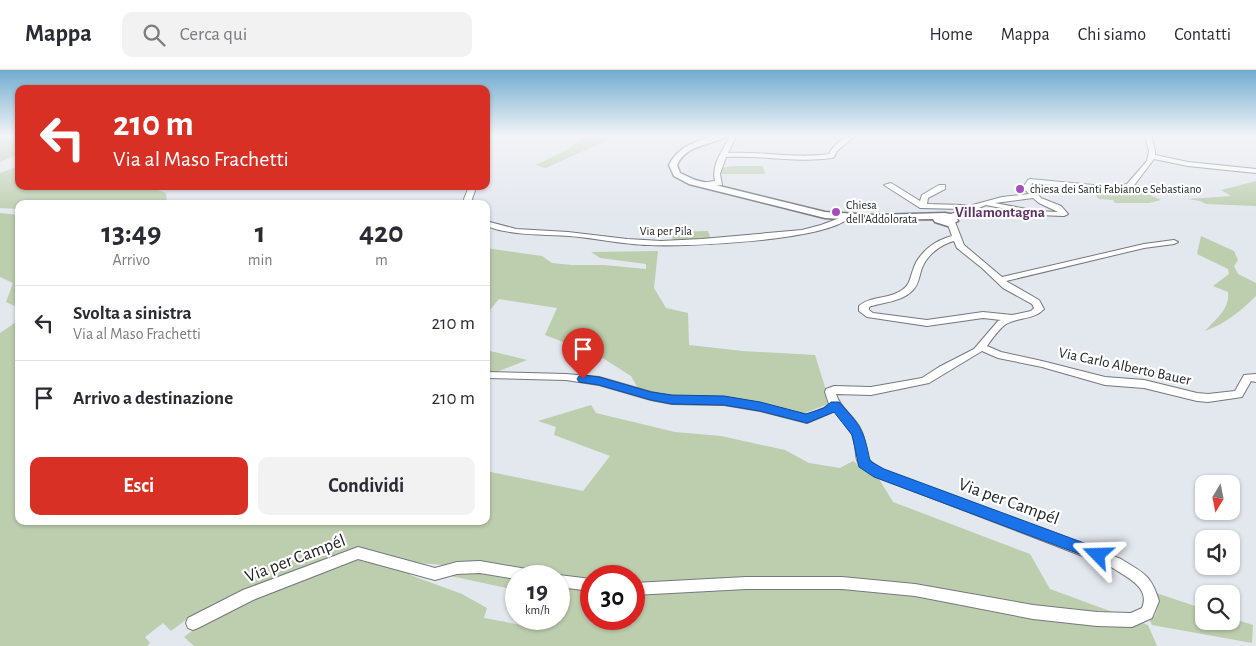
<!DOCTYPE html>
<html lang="it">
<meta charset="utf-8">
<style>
body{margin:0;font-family:"Alegreya Sans",sans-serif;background:#f2f2f3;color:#2b2b33;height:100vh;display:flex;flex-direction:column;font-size:19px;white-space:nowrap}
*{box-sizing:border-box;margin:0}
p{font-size:16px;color:#7c7c81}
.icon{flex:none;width:28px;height:28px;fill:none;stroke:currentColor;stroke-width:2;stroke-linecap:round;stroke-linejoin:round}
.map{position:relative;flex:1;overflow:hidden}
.side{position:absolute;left:15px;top:130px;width:475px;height:325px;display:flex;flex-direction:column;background:#fff;border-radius:10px;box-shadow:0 1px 4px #0004}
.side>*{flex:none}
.hud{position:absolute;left:15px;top:15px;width:475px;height:105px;border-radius:10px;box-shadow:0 1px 4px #0004;background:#d93025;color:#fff;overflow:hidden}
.needle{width:32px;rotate:190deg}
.fabs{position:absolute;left:1195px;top:405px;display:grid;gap:10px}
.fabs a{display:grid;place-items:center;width:45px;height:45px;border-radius:10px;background:#fff;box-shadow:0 1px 4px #0004;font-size:25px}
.speed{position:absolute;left:505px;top:495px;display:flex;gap:10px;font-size:25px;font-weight:700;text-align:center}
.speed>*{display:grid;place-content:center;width:65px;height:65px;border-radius:50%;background:#fff;box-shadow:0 1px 4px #0004;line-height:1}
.speed small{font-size:12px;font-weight:400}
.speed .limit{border:8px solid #d22;background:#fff;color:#111}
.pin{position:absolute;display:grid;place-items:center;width:42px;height:42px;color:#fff;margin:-51px -21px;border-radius:50% 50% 50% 0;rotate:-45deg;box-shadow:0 0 5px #0007}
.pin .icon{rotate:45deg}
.me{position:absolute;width:55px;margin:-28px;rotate:292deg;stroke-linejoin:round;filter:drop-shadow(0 0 4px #0008)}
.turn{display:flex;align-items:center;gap:18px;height:105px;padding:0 15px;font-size:22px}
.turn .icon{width:65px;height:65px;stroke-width:2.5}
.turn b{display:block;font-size:35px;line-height:42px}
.eta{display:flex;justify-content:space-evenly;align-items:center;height:85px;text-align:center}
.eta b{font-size:30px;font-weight:600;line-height:35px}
.action{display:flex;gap:10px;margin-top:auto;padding:10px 15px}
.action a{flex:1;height:58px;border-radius:10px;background:#d93025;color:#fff;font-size:20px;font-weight:600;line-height:58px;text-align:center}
.action a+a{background:#f2f2f3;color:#2b2b33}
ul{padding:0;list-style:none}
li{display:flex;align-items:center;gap:15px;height:75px;padding:0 15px;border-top:1px solid #e1e1e2}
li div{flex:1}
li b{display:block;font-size:19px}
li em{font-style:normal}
header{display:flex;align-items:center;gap:30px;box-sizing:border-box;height:70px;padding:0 25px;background:#fff;border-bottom:1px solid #e1e1e2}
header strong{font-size:24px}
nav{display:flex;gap:28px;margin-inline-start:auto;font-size:18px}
.search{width:350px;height:45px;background:#f2f2f3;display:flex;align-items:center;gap:12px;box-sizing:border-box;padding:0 18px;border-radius:10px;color:#7c7c81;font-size:19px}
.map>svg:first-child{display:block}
.green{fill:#bcceae;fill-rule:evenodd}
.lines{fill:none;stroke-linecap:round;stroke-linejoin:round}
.minor-casing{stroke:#75787e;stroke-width:2}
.tertiary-casing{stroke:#75787e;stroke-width:3}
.minor{fill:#fff;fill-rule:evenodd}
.tertiary{fill:#fff;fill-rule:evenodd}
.route{fill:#1a73e8;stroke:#114b97}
.poi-dot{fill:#a54db9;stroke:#fff;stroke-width:2}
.labels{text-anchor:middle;stroke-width:4.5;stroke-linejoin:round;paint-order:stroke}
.far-poi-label{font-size:12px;fill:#222426;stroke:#fff;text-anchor:start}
.far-street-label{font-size:12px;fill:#222426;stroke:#fff}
.far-quarter-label{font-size:15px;font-weight:bold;fill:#5e3368;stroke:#fff}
.street-label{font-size:15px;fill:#222426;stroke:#fff}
.near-street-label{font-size:18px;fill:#222426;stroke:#fff}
</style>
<header>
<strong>Mappa</strong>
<div class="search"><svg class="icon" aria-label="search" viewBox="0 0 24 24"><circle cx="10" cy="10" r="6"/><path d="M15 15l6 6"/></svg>Cerca qui</div>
<nav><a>Home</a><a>Mappa</a><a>Chi siamo</a><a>Contatti</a></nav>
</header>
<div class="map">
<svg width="1256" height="576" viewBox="0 0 1256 576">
<rect width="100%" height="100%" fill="#e3e7ee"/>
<g class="green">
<polygon points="0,65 19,65 19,84 0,92"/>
<polygon points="586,65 618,65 546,98 536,95 567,80"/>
<polygon points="19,96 19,116 147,116 166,123 167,134 19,134 19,139 0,138 0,103"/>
<polygon points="733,96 763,96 765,104 720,104 720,98"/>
<polygon points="1256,111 1256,136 1206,134 1200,131 1188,129 1231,126 1221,120"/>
<polygon points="1129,117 1137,119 1161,130 1149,133 1115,133 1113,130 1099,129 1090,119 1112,121"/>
<polygon points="0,143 19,145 19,238 6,232 13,213 0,207"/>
<polygon points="708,161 711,170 674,172 670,162"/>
<path d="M1201,166L1234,181L1238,190L1234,196L1238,204L1256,213V226C1241,241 1225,254 1205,261C1216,249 1230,239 1228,222L1213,216L1229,204L1228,199L1197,184Z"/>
<polygon points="486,178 542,186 552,193 571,195 604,195 646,199 646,194 600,188 591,182 658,181 654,218 666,238 688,243 689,275 743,281 815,285 830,333 803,344 728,327 675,327 639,320 631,306 601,287 545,265 557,238 499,229 486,245"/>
<path d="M19,250V451H486V401L583,421L610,386L554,365L556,357L538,351L591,335L596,343L675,362L721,366L785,380L809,393L840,398L853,391L879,409L893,432L1030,484L1050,519L1148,555L1157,576H194L184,567L196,558L187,549L171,561L163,553L145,567L150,573L147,576H0V263ZM415,493L444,495L446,505L516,520V506H559V549H530L527,556L484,548L487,538L462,524L410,505ZM591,506H634V549H591Z"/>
<polygon points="486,280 527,290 486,306"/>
<polygon points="1156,523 1204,539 1204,551 1231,551 1231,548 1253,555 1252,573 1152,555 1149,549 1155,546 1158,536"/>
</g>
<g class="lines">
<defs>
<g id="minor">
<path d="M731,65H737L728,83C762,81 796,89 829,84C833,75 846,65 856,65L837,81L834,87L832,88C796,93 761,85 726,87L720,104L722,115L700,117V113L715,111C711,94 723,80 731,65Z"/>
<path d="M1145,65H1151L1155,81V85L1188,92L1256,99V103L1188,96L1154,89L1132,118C1100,125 1064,116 1032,113L1031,117L1041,128L1061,136L1068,144L1064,146L1037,145L986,135L952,149L948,147L949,145L962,139L920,138L884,115L891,113L920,131L922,125L939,115H945V119L928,128L927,134L963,135L969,136L1002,127L1029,124L1023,117L1028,110L1030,109L1114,117L1127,114L1147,91L1149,81ZM1033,128L1039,133L1058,142L1037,141L995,133Z"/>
<polygon points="465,116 474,116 476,118 472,129 473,134 465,134 464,129 468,119"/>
<path d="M845,146L849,148C823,171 686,177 648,175C621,174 595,168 569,166C541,164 513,166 486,156V151L516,159L568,162L627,169L661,171L702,169L802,160L821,155Z"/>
<path d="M948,150H951L955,152L964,175L1002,207L1144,174L1174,170L1178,172L1174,174L1144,178L1006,211L1039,230L1044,239C1034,250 1018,247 1006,254C999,259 992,269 987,276L1001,282L1042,291L1105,307L1144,310L1197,323L1208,324L1235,321L1244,305L1256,304V312L1251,311L1242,327L1208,332L1197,331L1144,318L1105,315L1042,297L998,288L982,281L929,313L871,325L836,324C840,338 854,346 860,358C872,380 856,385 883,400L1121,489C1143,503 1151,504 1159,531L1152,548L1132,557L1097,556L1033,549L915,526L842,519H746L634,525V513L746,507H842L915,514L1033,535L1097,542L1131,543L1142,538C1151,517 1126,507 1111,497L875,406C847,391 861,386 852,364C848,355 840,348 835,341L807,353L760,341L724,335L672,334L651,330L599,315L566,310L486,308V302L566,304L599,307L651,322L672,326L724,327L760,333L807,345L824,338L829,334L825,322L826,319L834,316L871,317L922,308L939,297L974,279L998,251L1001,250L983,248L927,256L867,247L859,241V236C870,226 890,229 902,220C910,215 910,208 913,200C918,183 935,170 952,166L947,152ZM954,171L957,178L982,198L1003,218L1032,234L1034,238L1031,241L1012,245L983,242L927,250L873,243L869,240V237C883,232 902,232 913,220C919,214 919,206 922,198C927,185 940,175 954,171Z"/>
<polygon points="358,477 435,498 457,492 480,491 532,500 537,502 539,506 516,506 516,509 480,503 457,504 435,510 358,489 253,530 198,558 193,560 188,558 186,553 188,548 243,520"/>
<polygon points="559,505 591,509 591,521 559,517 559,506 555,506"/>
</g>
<path id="tertiary" d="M718,65H729C712,76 687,73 677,95L680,103L695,110L825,142L874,145L945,143L955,145L958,151L948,156L935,152L933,149L861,150L825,148L689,114L674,106L669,95C679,75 698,71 718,65Z"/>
</defs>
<use href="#minor" class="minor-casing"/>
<use href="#tertiary" class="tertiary-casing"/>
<use href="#minor" class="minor"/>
<use href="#tertiary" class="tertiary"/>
</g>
<linearGradient id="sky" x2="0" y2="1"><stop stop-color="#72acce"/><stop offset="0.45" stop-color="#f2f4f7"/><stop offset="1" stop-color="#f2f4f7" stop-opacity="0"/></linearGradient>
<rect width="1256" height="146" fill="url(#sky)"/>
<path class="route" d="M583,305L599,307L651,322L672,325L724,326L760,332L806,344L824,338L831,332H839C860,355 864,360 870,391L884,399L1103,480L1106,485L1103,490L1098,491L874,407L859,397L852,365L834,342L807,353L760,341L724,335L672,334L651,330L599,315L579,312L577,309L579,306Z"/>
<g class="poi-dot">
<circle cx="1020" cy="119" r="5"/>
<circle cx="836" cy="142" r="5"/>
</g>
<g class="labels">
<g class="far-poi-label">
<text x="1030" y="123">chiesa dei Santi Fabiano e Sebastiano</text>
<text x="846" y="139">Chiesa<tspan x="846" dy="14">dell'Addolorata</tspan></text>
</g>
<g class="far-street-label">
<text x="666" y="165">Via per Pila</text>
</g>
<g class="far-quarter-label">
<text x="1000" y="147">Villamontagna</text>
</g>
<g class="street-label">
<text transform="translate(1125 296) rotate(12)" y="5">Via Carlo Alberto Bauer</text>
</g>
<g class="near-street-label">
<text transform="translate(1009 431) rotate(20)" y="6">Via per Campél</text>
<text transform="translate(295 488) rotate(-21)" y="6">Via per Campél</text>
</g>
</g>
</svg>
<div class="fabs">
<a><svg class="needle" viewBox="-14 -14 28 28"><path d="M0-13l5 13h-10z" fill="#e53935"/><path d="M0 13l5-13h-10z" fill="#7c7c81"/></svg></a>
<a><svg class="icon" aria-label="sound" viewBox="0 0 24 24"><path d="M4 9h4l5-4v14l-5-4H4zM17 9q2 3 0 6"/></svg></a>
<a><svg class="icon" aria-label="search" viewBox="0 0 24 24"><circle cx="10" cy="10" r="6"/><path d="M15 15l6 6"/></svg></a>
</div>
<div class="speed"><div>19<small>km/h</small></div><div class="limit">30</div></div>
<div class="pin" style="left:583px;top:309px;background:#d93025"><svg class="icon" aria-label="arrive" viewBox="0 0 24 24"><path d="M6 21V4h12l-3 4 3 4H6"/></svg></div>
<svg class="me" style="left:1098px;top:485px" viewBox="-20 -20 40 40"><path d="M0-17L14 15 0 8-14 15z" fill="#1a73e8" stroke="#fff" stroke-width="4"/></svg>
<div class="hud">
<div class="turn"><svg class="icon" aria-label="left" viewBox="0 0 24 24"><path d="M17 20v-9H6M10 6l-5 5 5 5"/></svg><div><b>210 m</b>Via al Maso Frachetti</div></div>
</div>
<section class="side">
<div class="eta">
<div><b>13:49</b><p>Arrivo</p></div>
<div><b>1</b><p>min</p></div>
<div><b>420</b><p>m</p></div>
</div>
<ul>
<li><svg class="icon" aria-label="left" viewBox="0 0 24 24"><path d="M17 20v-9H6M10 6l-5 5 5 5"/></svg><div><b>Svolta a sinistra</b><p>Via al Maso Frachetti</p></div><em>210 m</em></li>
<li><svg class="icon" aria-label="arrive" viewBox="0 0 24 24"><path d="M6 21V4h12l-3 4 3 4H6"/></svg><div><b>Arrivo a destinazione</b></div><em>210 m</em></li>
</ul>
<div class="action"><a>Esci</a><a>Condividi</a></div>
</section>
</div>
